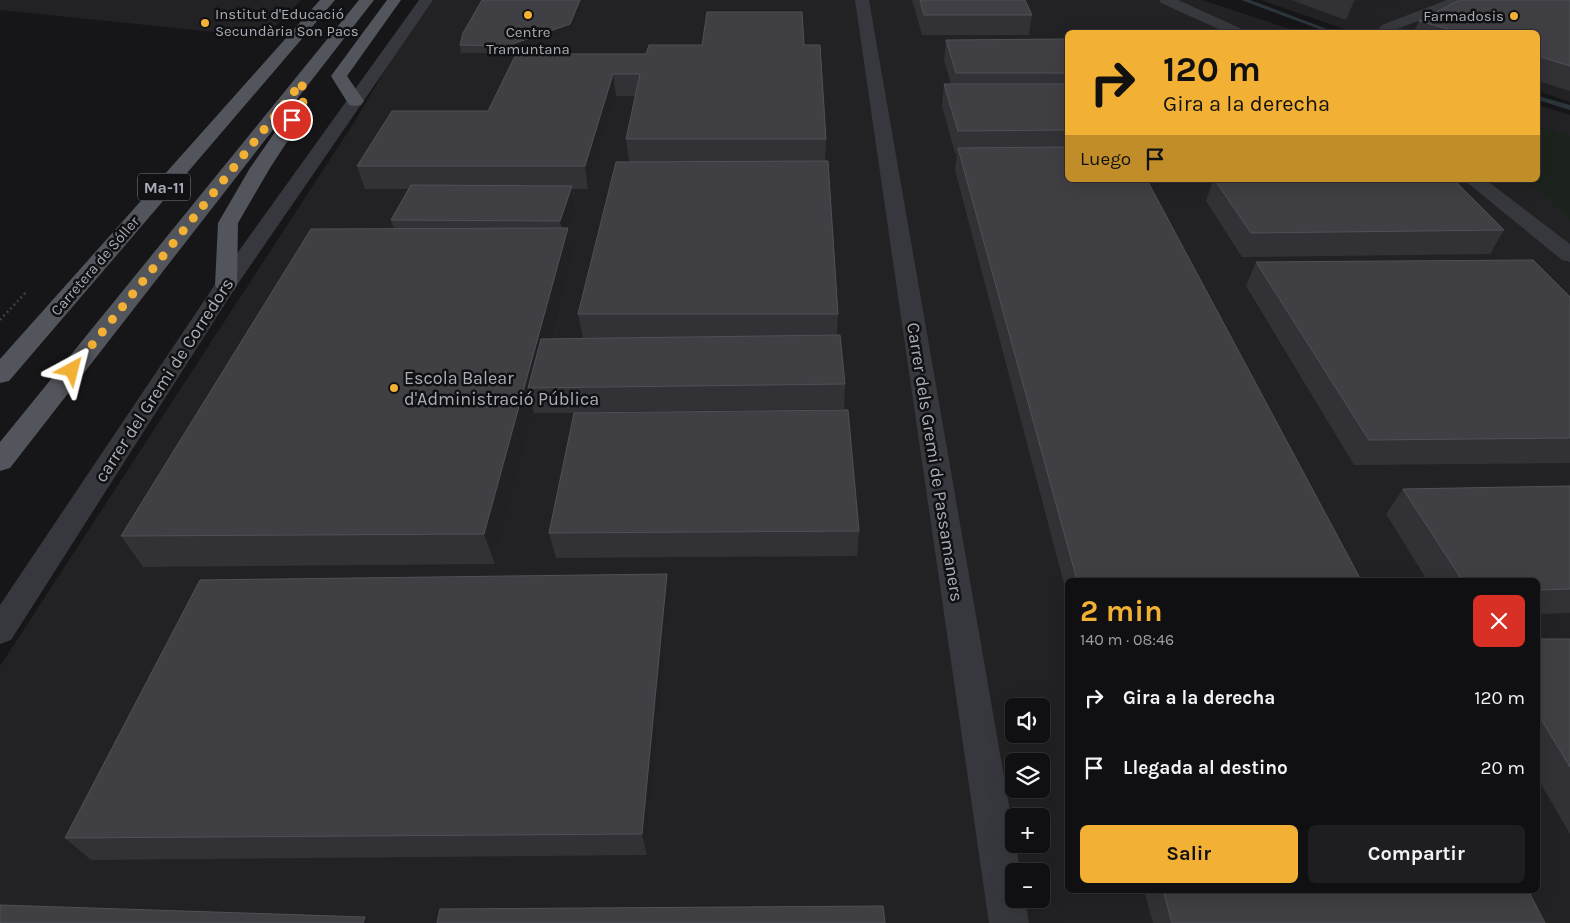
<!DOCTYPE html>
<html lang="es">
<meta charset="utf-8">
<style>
body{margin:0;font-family:Karla,sans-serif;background:#1e1e20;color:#f1f3f6;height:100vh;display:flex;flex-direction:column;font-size:19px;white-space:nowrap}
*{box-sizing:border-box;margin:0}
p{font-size:16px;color:#9c9d9f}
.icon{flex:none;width:28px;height:28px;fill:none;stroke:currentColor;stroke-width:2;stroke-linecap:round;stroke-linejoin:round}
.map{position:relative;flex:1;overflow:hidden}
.side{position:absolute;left:1065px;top:578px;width:475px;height:315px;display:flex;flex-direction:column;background:#101012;border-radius:8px;box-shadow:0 5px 20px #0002,0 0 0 1px #303032}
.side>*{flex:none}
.guide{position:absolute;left:1065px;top:30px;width:475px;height:152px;border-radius:8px;box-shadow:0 5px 20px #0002,0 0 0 1px #303032;background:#f2b134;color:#111;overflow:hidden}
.fabs{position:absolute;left:1005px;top:698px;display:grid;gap:10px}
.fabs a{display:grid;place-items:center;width:45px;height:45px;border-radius:8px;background:#101012;box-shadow:0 5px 20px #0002,0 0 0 1px #303032;font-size:25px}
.pin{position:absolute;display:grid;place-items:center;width:42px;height:42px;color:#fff;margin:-21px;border:2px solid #fff;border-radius:50%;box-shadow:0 1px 5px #0007}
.me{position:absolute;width:55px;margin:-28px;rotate:38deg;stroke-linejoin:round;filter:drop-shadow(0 0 4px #0008)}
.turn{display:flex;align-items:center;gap:18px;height:105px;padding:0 15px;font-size:22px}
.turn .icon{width:65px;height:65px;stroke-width:2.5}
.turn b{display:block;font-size:35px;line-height:42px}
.then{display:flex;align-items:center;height:48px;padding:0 15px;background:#0003;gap:10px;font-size:19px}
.round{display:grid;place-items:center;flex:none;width:52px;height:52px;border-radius:8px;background:#1e1e20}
.overview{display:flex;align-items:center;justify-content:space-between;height:85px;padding:0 15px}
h1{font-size:30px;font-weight:700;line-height:38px;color:#f2b134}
.action{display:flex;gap:10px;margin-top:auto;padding:10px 15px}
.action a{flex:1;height:58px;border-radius:8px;background:#f2b134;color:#111;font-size:20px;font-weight:700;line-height:58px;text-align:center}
.action a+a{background:#1e1e20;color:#f1f3f6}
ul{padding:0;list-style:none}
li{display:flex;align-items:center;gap:15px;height:70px;padding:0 15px}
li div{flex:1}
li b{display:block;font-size:19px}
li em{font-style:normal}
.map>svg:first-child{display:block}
.built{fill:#222225;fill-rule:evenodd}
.green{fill:#1c231d}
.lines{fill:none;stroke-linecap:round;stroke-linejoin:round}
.stream{fill:#2c353c;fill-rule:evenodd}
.path{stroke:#3d3f44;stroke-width:2.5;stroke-dasharray:2 3;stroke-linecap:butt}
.minor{fill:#37383d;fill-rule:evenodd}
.major{fill:#53555c;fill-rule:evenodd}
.wall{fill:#323236;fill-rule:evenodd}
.shaded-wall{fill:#212124}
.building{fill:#3f3f44;stroke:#4f5156}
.route{stroke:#f2b134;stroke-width:9;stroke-dasharray:0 16.2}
.poi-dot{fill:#f2b134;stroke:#111113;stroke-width:2}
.labels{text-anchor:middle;stroke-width:5;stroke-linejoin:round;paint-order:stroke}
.far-poi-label{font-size:15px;fill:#a8adb8;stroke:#111113;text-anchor:start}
.far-street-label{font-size:15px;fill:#a8adb8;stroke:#111113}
.shield{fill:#111113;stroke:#7b7e86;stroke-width:1}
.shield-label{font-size:16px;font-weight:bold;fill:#a8adb8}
.poi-label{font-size:18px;fill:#a8adb8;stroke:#111113;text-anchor:start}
.street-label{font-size:18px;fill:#a8adb8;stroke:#111113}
</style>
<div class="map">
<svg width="1570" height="923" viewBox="0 0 1570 923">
<rect width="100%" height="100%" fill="#161618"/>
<g class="built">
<polygon points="0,0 301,0 264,37 0,10"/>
<path d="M426,0H1202L1299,32H1068V180H1538V105L1570,115V923H0V666L355,121ZM1068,580H1538V890H1068ZM1014,706H1041V734H1014ZM1014,761H1041V789H1014ZM1014,816H1041V844H1014ZM1014,871H1041V899H1014Z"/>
<polygon points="1261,0 1570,0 1570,102 1538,91 1538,32 1353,32"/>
</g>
<polygon class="green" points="1538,126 1570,136 1570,219 1525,180 1538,180"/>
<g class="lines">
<g class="stream">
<polygon points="1241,0 1250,0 1335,32 1327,32"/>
<polygon points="1538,96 1570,105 1570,110 1538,100"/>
</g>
<polyline class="path" points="0,320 27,291"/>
<g class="minor">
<polygon points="419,0 433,0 237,285 11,640 0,644 0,605 218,280"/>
<polygon points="855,0 869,0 1014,834 1014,844 1016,844 1020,871 1014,871 1014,899 1025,899 1029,923 989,923"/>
<polygon points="1159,0 1178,0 1242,29 1245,32 1225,32 1161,3"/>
<polygon points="1447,0 1467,0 1465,3 1392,31 1382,31 1379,28 1382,25"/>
<polygon points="1464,180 1486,180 1570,244 1570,262 1562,260"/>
</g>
<g class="major">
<polygon points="320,0 335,0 9,381 0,383 0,359"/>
<polygon points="359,0 374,0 10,468 0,471 0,442"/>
<polygon points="387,0 401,0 347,76 364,101 361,105 355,106 349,105 331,76"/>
<polygon points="291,117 297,118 300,122 270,168 238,223 237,285 234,290 226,292 218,290 215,285 218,223 250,168 282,122 285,118"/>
</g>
</g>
<g class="wall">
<polygon points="912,0 1025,0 1032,15 1029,35 922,35"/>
<polygon points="1291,0 1408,0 1346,20"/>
<polygon points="1570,0 1570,91 1538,81 1538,32 1414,32 1419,21"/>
<polygon points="571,31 509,53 461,53 460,45"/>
<polygon points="1068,39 1068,180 1361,580 1068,580 1068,599 955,170 957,153 955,153 942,106 944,84 951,84 944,60 946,40"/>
<path d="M804,45L826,139L825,161L838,314L837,336L845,384L844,409L600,412L859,531L857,556L556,558L549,533L574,413H534L495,564L143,567L121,536L394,229L391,220L408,189H365L357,166L488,111L646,54ZM616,96H636L626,139L629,162L578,314L583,338L553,339L574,257L569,232L576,209L573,189H588Z"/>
<polygon points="1213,180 1454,180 1504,230 1490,254 1242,257 1206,201"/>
<polygon points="1256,262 1570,297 1570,463 1354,465 1246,286"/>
<polygon points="1570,486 1570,613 1538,614 1538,580 1427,580 1386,514 1403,489"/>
<polygon points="670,599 647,855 91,860 65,838"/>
<polygon points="1538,639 1570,639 1570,834 1538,779"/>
<polygon points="1144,890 1528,890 1545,923 1153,923"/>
</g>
<g class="shaded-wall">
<polygon points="580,0 584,0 571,31 509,53 507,46"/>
<polygon points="1356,0 1408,0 1346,20 1354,1"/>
<polygon points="613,74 616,96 588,189 585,166"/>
<polygon points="572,186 576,209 569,232 574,257 540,388 528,388 534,413 495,564 484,534 564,242 560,221"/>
<polygon points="667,574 670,599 647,855 642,834"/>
<polygon points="365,917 369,923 363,923"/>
</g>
<g class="building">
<polygon points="482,0 580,0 570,24 507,46 460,45 463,33"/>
<polygon points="920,0 1025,0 1032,15 924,15"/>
<polygon points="1460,0 1570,0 1570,66 1538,56 1538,32 1459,32 1419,21"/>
<polygon points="707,12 802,12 804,45 820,45 826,139 626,139 640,74 613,74 585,166 357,166 392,111 488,111 516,54 646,54 649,45 702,45"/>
<polygon points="1068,39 1068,73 956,73 946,40"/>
<polygon points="944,84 1068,84 1068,130 958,131"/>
<polygon points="1068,147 1068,180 1147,180 1361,580 1077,580 958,148"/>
<polygon points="828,161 838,314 578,314 616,162"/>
<polygon points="1215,180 1454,180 1504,230 1251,233"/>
<polygon points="411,185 572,186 560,221 391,220"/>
<polygon points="568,228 484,534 121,536 311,229"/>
<polygon points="1533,260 1570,297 1570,438 1369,440 1256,262"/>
<polygon points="840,335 845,384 528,388 541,339"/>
<polygon points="848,410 859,531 549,533 574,413"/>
<polygon points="1570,486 1570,589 1538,590 1538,580 1462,580 1403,489"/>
<polygon points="667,574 642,834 65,838 200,580"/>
<polygon points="1538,639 1570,639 1570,767 1538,714"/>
<polygon points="1163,890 1528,890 1545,923 1172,923"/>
<polygon points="0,905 365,917 363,923 0,923"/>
<polygon points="883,906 885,923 437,923 440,909"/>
</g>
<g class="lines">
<polyline class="route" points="72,370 302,82 303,105 292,120"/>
</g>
<g class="poi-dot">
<circle cx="528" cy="15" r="5"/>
<circle cx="1514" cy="16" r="5"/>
<circle cx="205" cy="23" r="5"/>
<circle cx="394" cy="388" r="5"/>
</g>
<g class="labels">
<g class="far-poi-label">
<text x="215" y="19">Institut d'Educació<tspan x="215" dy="17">Secundària Son Pacs</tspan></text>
<text x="1504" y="21" text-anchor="end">Farmadosis</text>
<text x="528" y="37" text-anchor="middle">Centre<tspan x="528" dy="17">Tramuntana</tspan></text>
</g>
<g class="far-street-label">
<text transform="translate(95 266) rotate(-49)" y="5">Carretera de Sóller</text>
</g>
<rect class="shield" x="138" y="173.5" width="52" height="27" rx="4"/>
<g class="shield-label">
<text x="164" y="193">Ma-11</text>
</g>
<g class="poi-label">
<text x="404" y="384">Escola Balear<tspan x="404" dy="21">d'Administració Pública</tspan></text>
</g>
<g class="street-label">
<text transform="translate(164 380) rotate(-57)" y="6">carrer del Gremi de Corredors</text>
<text transform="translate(935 462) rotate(81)" y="6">Carrer dels Gremi de Passamaners</text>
</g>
</g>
</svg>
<div class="fabs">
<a><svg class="icon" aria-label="sound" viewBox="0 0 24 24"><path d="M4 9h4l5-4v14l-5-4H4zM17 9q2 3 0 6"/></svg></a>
<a><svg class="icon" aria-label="layers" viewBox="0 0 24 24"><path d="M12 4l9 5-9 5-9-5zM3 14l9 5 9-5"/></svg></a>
<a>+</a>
<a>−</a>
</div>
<div class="pin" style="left:292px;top:120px;background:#d93025"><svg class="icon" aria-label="arrive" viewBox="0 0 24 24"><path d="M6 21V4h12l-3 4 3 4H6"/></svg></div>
<svg class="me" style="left:72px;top:370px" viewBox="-20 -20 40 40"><path d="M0-17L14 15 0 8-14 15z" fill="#f2b134" stroke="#fff" stroke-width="4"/></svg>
<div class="guide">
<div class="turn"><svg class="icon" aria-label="right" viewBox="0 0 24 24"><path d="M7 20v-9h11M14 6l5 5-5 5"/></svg><div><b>120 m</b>Gira a la derecha</div></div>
<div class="then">Luego<svg class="icon" aria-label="arrive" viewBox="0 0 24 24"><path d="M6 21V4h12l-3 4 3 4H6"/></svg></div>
</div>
<section class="side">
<div class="overview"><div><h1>2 min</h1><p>140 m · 08:46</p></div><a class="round" style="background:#d93025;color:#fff"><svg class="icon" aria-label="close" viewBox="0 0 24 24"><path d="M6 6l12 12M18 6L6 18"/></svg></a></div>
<ul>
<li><svg class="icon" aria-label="right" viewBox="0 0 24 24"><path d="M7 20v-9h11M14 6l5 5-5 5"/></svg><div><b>Gira a la derecha</b></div><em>120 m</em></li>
<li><svg class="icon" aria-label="arrive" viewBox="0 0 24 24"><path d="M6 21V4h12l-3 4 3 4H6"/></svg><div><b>Llegada al destino</b></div><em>20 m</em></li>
</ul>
<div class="action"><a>Salir</a><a>Compartir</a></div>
</section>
</div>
